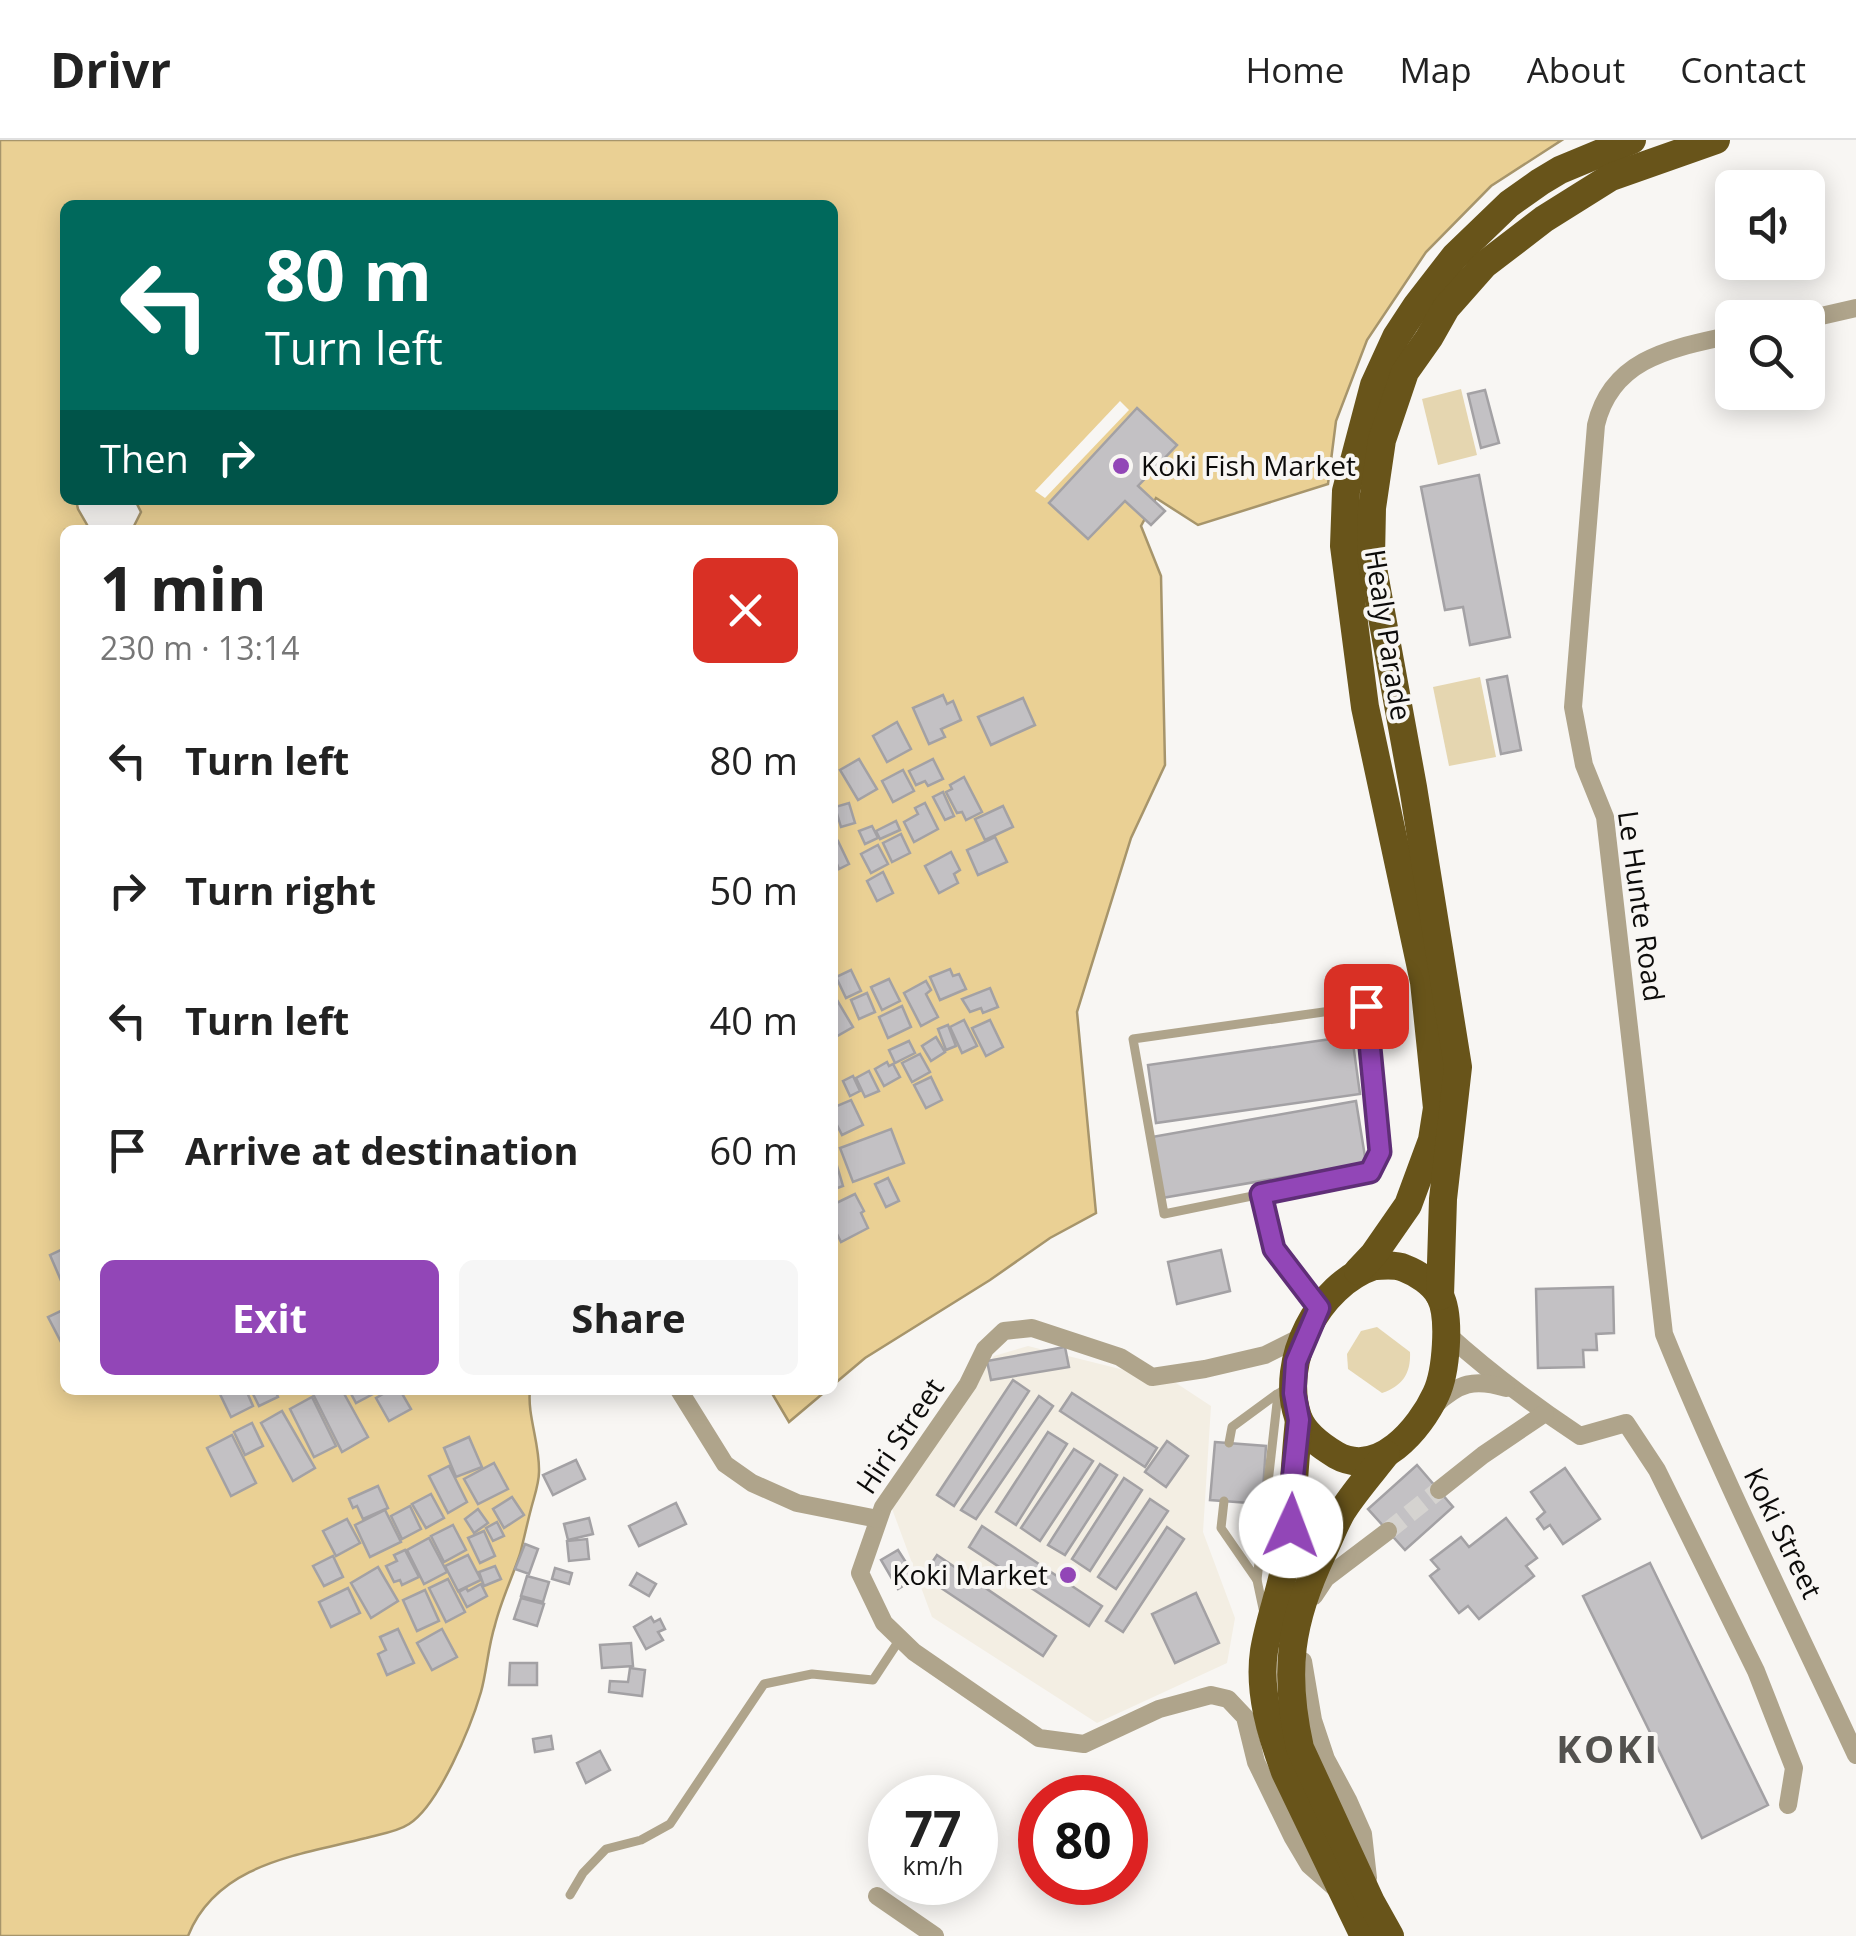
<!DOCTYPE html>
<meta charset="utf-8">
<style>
body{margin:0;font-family:"Open Sans",sans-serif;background:#f6f6f6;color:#222;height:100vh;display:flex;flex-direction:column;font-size:38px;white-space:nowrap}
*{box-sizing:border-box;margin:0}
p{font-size:32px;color:#767676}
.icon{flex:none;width:55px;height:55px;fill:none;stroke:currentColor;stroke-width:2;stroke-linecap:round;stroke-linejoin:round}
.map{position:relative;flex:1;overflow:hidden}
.side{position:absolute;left:60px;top:385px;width:778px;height:870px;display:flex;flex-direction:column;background:#fff;border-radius:15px;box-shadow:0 5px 25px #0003}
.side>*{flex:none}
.banner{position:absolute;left:60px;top:60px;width:778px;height:305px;border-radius:15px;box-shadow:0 5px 25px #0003;background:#00695c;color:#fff;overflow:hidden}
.buttons{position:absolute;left:1715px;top:30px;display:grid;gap:20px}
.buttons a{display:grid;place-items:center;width:110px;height:110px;border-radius:15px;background:#fff;box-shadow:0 5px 25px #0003;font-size:50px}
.speed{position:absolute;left:868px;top:1635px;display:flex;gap:20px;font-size:50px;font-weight:700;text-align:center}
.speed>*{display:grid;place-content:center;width:130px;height:130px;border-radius:50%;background:#fff;box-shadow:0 5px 25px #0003;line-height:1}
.speed small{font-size:25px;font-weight:400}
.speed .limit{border:15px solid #d22;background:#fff;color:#111}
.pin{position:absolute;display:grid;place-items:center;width:85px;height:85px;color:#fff;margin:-42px;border-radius:20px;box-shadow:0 5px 15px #0006}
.me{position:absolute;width:110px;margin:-55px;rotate:2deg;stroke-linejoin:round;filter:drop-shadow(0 0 8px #0008)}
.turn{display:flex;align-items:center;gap:35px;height:210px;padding:0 40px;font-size:45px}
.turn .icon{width:130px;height:130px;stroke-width:2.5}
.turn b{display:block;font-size:70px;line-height:85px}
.then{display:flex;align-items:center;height:95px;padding:0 40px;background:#0003;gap:20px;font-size:38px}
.round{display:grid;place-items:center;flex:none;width:105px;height:105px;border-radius:15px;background:#f6f6f6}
.headline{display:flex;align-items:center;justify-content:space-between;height:170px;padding:0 40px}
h1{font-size:60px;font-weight:700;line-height:75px}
.action{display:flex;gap:20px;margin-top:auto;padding:20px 40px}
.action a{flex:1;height:115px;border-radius:15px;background:#9246b7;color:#fff;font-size:40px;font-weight:700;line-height:115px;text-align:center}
.action a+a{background:#f6f6f6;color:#222}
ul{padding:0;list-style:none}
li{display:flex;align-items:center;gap:30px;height:130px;padding:0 40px}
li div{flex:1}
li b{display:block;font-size:38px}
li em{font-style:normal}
header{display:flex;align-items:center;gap:60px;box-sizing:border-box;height:140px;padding:0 50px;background:#fff;border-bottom:2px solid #e0e0e0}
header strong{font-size:48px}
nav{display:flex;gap:55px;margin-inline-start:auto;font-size:35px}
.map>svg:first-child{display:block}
.built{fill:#f3eee3}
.green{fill:#e5d6b0}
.water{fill:#ead094;stroke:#a7956b;stroke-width:2.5}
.pier{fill:#f8f6f3}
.building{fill:#c3c1c4;stroke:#a3a1a4;stroke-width:2.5}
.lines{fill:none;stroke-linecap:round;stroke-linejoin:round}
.minor-tunnel{stroke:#d5d3d0;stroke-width:18;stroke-dasharray:18 9;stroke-linecap:butt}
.service{stroke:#afa48b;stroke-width:9}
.minor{stroke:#afa48b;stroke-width:18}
.trunk{stroke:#68541a;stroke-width:28}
.route-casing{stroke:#5f2e77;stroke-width:25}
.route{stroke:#9246b7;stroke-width:18}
.poi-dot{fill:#9246b7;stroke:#f8f6f3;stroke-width:4}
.labels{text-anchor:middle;stroke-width:8;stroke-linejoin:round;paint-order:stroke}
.poi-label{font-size:28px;fill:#0c0b0a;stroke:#f8f6f3;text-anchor:start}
.street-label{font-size:28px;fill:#0c0b0a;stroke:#f8f6f3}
.district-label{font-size:38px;font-weight:bold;letter-spacing:2.5px;fill:#53524f;stroke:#f8f6f3}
</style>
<header>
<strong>Drivr</strong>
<nav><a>Home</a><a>Map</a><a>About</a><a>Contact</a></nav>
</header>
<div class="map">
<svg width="1856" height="1796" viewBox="0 0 1856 1796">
<rect width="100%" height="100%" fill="#f8f6f3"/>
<polygon class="built" points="1028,1206 1176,1243 1211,1266 1203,1392 1235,1478 1227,1523 1097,1583 932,1477 891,1366 994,1216"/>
<g class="green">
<polygon points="1461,249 1477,315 1438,325 1422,259"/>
<polygon points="1480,537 1496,617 1449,626 1433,547"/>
<path d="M1377,1187L1410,1212C1411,1234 1402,1246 1382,1253L1348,1229L1347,1214L1361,1191Z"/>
</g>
<g class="water">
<path d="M0,0H1562L1491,46L1426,112L1367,200L1336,281L1328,344L1198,385L1156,358L1141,386L1161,436L1165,625L1131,698L1077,872L1096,1073L1050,1098L990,1140L865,1218L833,1245L832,390H132L141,372L135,360H832V65H65V360H76L78,369L90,390H65V1250H530C527,1275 540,1304 539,1332C539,1344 534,1357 531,1369C527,1384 524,1399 520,1414C512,1438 501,1461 495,1485C488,1507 487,1530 481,1552C471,1586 439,1665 409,1684C397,1692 380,1694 366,1698C300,1715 217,1723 188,1796H0Z"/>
<polygon points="770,1250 827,1250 789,1282"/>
</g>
<polygon class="pier" points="1120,261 1129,270 1045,358 1035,351"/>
<g class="building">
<polygon points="1485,250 1499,303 1481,308 1468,254"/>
<polygon points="1137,268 1177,305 1138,346 1165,371 1151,385 1125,361 1088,399 1049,363"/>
<polygon points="1479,335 1510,497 1470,505 1463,467 1445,470 1421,347"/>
<polygon points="1507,536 1521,610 1501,614 1487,540"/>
<polygon points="943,555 947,564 953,561 961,580 941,589 945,597 929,604 913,568"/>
<polygon points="1023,558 1035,585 991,605 978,577"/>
<polygon points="897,582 911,609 887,622 873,596"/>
<polygon points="859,619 877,649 858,660 840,630"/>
<polygon points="933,619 943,639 928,646 925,641 916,645 909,631"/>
<polygon points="903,630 914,651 893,662 882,641"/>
<polygon points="964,637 982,672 966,680 962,672 957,673 946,652 952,649 950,645"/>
<polygon points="943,652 954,676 945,680 933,657"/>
<polygon points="849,663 855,683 841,687 835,667"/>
<polygon points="925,663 938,689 914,702 904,682 918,674 915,668"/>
<polygon points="1003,666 1013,687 985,700 975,679"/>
<polygon points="896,681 900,690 880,699 876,691"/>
<polygon points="872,686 878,698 865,704 859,691"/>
<polygon points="901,694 910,713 892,722 883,703"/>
<polygon points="995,697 1007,722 978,735 967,710"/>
<polygon points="838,701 849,724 839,729 837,724 832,727 832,704"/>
<polygon points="878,705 888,724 871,733 861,714"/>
<polygon points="951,712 960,730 954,734 958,743 939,753 925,726"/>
<polygon points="883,732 893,753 877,761 867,741"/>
<polygon points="950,829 953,836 959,834 966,849 940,860 930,837"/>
<polygon points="851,830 861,851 846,858 836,837"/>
<polygon points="889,839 900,861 882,870 871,847"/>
<polygon points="926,841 931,850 926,854 938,877 921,886 904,853"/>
<polygon points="990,848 998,867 983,873 981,868 970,872 962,859"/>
<polygon points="867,853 875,872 859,879 851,860"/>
<polygon points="834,855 853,887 832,899 832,856"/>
<polygon points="902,866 911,887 888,898 879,877"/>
<polygon points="964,880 977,906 962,913 950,887"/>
<polygon points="990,880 1003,907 986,916 972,888"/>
<polygon points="948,885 956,906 946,910 938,889"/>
<polygon points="1352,896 1360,954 1156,983 1148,925"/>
<polygon points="936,897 945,912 931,921 922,906"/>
<polygon points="909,901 915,913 895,923 889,910"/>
<polygon points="920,914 930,932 912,942 902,923"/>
<polygon points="887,922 889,926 893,924 900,937 884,946 875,929"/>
<polygon points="869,931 879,951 865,957 856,938"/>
<polygon points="853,936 860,951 850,956 843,941"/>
<polygon points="931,937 942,960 926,968 914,945"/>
<polygon points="851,960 863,985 842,995 832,975 832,968"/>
<polygon points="1356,961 1366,1023 1162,1058 1152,997"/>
<polygon points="891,989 904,1023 853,1042 840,1008"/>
<polygon points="835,1019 843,1046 832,1050 832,1020"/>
<polygon points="888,1038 899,1061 886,1067 875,1044"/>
<polygon points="855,1054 864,1071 861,1073 868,1088 841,1102 832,1084 832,1065"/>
<polygon points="65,1108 65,1150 50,1115"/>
<polygon points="1221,1110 1230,1151 1177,1164 1168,1122"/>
<polygon points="1613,1147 1614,1193 1596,1194 1597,1210 1583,1210 1584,1227 1538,1228 1536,1149"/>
<polygon points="65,1169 65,1200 61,1202 48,1177"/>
<polygon points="1065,1207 1069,1227 991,1240 987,1221"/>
<polygon points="1013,1240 1029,1251 954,1366 937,1355"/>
<polygon points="218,1250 246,1250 253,1266 231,1277"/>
<polygon points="256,1250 275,1250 278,1257 259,1266 252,1252"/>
<polygon points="316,1250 342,1250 368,1297 342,1312 312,1252"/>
<polygon points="349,1250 371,1250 373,1254 356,1263"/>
<polygon points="390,1250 400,1250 411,1269 389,1281 376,1258"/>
<polygon points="1072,1253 1157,1308 1145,1327 1060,1271"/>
<polygon points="1039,1256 1053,1266 976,1379 961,1370"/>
<polygon points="312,1257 336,1306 314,1317 290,1269"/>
<polygon points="282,1271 315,1328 293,1341 261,1283"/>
<polygon points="252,1283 263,1306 245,1315 234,1292"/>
<polygon points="1048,1292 1067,1304 1016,1385 996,1372"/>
<polygon points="232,1295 256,1343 231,1356 207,1308"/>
<polygon points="469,1297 482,1327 456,1337 444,1308"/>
<polygon points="1167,1301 1188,1316 1166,1347 1145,1332"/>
<polygon points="1215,1302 1266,1306 1262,1364 1210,1360"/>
<polygon points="1074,1309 1093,1321 1040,1401 1021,1388"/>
<polygon points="576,1320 585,1339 553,1355 543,1335"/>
<polygon points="494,1323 508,1349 478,1364 464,1339"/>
<polygon points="1100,1324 1117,1335 1065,1415 1048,1405"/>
<polygon points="1417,1325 1453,1367 1405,1410 1368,1369"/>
<polygon points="449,1326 467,1362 448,1373 429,1336"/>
<polygon points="1565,1328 1600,1379 1563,1404 1550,1385 1544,1389 1537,1379 1545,1372 1531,1352"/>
<polygon points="1124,1338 1142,1350 1090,1431 1072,1419"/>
<polygon points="378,1346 388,1368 363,1379 357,1366 353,1368 349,1359"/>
<polygon points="431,1354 444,1378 426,1388 412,1364"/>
<polygon points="512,1357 524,1375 504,1388 493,1369"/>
<polygon points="1150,1359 1168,1371 1116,1449 1098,1437"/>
<polygon points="676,1363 686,1384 639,1406 629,1386"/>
<polygon points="410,1366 421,1389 402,1399 391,1376"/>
<polygon points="478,1369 488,1383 474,1393 465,1379"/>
<polygon points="385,1370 401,1402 370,1417 355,1385"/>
<polygon points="589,1378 593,1394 568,1400 564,1384"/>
<polygon points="1506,1378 1537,1418 1526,1426 1534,1436 1479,1479 1468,1466 1459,1473 1430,1436 1439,1429 1431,1420 1461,1397 1469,1407"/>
<polygon points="347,1379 360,1403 336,1416 323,1391"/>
<polygon points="497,1382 504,1396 493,1401 486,1388"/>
<polygon points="453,1385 466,1410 444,1422 431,1396"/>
<polygon points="982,1386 1102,1466 1089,1486 969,1407"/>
<polygon points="1167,1387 1184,1399 1123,1492 1106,1481"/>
<polygon points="484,1391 495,1416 480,1423 468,1398"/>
<polygon points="429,1398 447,1432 424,1444 407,1410"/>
<polygon points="587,1399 589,1419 569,1421 567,1401"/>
<polygon points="525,1404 538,1409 529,1434 515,1429"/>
<polygon points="405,1410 419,1437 402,1445 400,1440 394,1442 386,1426 397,1421 394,1415"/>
<polygon points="898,1410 916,1438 898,1449 881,1420"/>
<polygon points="468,1415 481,1440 458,1451 445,1426"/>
<polygon points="937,1415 1056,1496 1043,1516 923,1436"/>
<polygon points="333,1416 343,1437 324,1446 313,1426"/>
<polygon points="1650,1423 1768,1665 1702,1698 1583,1456"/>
<polygon points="495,1426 501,1439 484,1446 479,1432"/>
<polygon points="378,1427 398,1461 371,1478 351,1443"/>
<polygon points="555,1428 572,1433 569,1444 552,1439"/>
<polygon points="637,1433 656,1444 649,1456 630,1445"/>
<polygon points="527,1436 549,1442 543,1462 521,1456"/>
<polygon points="448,1439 465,1472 446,1482 429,1448"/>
<polygon points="481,1444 487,1456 467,1467 459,1452 466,1448 468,1451"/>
<polygon points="348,1448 360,1473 331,1487 319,1462"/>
<polygon points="425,1450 439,1481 417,1491 403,1460"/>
<polygon points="1196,1453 1219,1503 1175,1523 1152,1474"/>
<polygon points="521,1458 544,1464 537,1486 514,1479"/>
<polygon points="651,1477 654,1482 660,1479 665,1489 658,1492 663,1500 646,1509 634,1487"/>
<polygon points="398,1489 414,1523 387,1535 378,1514 386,1510 380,1497"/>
<polygon points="442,1489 457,1517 432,1530 417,1503"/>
<polygon points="631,1503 633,1526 602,1528 600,1505"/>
<polygon points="510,1523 537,1523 537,1545 509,1545"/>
<polygon points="630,1528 645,1530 642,1556 609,1552 610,1541 628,1542"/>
<polygon points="551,1596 553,1609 535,1612 533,1599"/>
<polygon points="600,1611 610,1630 586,1643 577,1623"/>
</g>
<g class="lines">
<polyline class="minor-tunnel" points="1388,1391 1439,1350"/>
<g class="service">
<polygon points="1366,866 1380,1012 1370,1032 1164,1074 1133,899"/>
<polyline points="1261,1054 1274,1109 1317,1165"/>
<polyline points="1229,1303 1232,1287 1277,1254"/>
<polyline points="1224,1361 1221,1388 1257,1440"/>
<polyline points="1264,1473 1257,1440 1278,1254 1289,1246"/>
<polyline points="570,1755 583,1733 606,1709 641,1700 670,1684 764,1544 812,1534 873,1540 900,1499"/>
</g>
<g class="minor">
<polyline points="1808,179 1856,168"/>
<path d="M1732,195C1674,208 1612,217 1596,285L1573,567L1584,625L1605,677L1664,1194C1722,1337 1791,1475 1856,1615"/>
<path d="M1446,1193C1488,1231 1533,1265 1580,1296L1626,1283L1657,1330L1756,1531L1794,1628L1788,1665"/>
<polyline points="1307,1194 1265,1215 1205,1229 1152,1237 1120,1217 1032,1188 1004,1191 985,1209 968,1244 883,1367 860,1433 884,1483 914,1512 1039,1598 1084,1604 1159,1569 1211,1555 1228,1559 1245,1577 1256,1622 1293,1698 1309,1725 1334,1747"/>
<polyline points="679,1250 725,1324 752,1343 797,1363 878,1379"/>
<path d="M1435,1265C1459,1243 1474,1238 1506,1248"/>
<polyline points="1439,1350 1483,1315 1545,1273"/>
<polyline points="1314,1456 1326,1438 1388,1391"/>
<polyline points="1303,1521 1313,1580 1326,1619 1348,1660 1363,1694 1368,1738"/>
<polyline points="877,1756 935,1796"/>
</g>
<g class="trunk">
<path d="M1374,1126C1383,1126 1395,1124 1404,1128C1417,1133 1433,1143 1440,1156C1451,1177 1446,1233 1436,1254C1420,1289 1378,1339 1336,1315C1321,1306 1304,1294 1298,1277C1279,1221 1318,1145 1374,1126Z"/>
<polyline points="1358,1131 1374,1114 1408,1065 1432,1000 1437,968 1424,842 1365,567 1344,406 1346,351 1374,245 1396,197 1417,165 1455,116 1509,64 1540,42 1560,30 1632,0"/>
<polyline points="1440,1156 1443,1059 1458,927 1413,647 1371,417 1372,368 1382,300 1405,232 1429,198 1446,168 1484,125 1544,79 1611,37 1716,0"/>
<path d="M1299,1280C1294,1327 1293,1374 1286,1420C1281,1451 1269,1480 1264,1511C1258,1552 1271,1594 1285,1632L1364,1796"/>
<path d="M1386,1314C1372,1332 1356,1350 1343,1370C1335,1383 1330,1398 1323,1412C1290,1481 1283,1532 1300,1608L1371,1762L1390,1796"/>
</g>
</g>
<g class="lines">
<defs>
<polyline id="route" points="1291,1386 1292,1345 1299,1280 1294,1253 1296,1222 1319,1168 1274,1109 1261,1054 1370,1032 1380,1012 1366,866"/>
</defs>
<use href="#route" class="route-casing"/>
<use href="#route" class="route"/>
</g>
<g class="poi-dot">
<circle cx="1121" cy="326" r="10"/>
<circle cx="1068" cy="1435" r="10"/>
</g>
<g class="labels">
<g class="poi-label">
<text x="1141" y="336">Koki Fish Market</text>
<text x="1048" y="1445" text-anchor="end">Koki Market</text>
</g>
<g class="street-label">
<text transform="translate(1388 495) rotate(81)" y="10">Healy Parade</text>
<text transform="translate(1641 766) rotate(82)" y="10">Le Hunte Road</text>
<text transform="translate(900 1296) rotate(-56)" y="10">Hiri Street</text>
<text transform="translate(1783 1393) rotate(64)" y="10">Koki Street</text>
</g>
<g class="district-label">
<text x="1608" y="1623">KOKI</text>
</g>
</g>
</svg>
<div class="buttons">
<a><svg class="icon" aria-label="sound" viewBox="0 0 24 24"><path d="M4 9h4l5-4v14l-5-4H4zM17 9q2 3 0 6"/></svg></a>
<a><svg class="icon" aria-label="search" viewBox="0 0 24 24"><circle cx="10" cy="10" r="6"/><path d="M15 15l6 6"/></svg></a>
</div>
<div class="speed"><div>77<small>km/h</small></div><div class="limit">80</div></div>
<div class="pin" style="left:1366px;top:866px;background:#d93025"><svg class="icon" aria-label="arrive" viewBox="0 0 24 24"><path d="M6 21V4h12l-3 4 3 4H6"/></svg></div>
<svg class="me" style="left:1291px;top:1386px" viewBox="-20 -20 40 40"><circle r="19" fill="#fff"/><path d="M0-13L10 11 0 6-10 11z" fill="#9246b7"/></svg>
<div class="banner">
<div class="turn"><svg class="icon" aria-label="left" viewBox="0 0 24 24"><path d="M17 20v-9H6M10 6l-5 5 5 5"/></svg><div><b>80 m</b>Turn left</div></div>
<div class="then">Then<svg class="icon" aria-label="right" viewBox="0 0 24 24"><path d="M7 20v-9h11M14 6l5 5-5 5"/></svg></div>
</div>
<section class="side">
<div class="headline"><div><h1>1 min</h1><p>230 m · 13:14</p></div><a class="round" style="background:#d93025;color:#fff"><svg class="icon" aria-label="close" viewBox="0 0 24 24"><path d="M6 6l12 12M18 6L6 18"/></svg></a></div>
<ul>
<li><svg class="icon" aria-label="left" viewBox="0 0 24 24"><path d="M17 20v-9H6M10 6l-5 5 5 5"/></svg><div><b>Turn left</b></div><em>80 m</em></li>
<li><svg class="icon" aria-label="right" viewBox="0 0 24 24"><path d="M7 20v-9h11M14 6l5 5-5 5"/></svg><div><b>Turn right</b></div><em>50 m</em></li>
<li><svg class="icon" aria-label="left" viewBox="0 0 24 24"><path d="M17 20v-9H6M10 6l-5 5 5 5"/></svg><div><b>Turn left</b></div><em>40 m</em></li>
<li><svg class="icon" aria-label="arrive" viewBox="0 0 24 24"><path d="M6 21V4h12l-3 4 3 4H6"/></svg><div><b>Arrive at destination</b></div><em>60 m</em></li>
</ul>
<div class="action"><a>Exit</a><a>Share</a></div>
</section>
</div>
